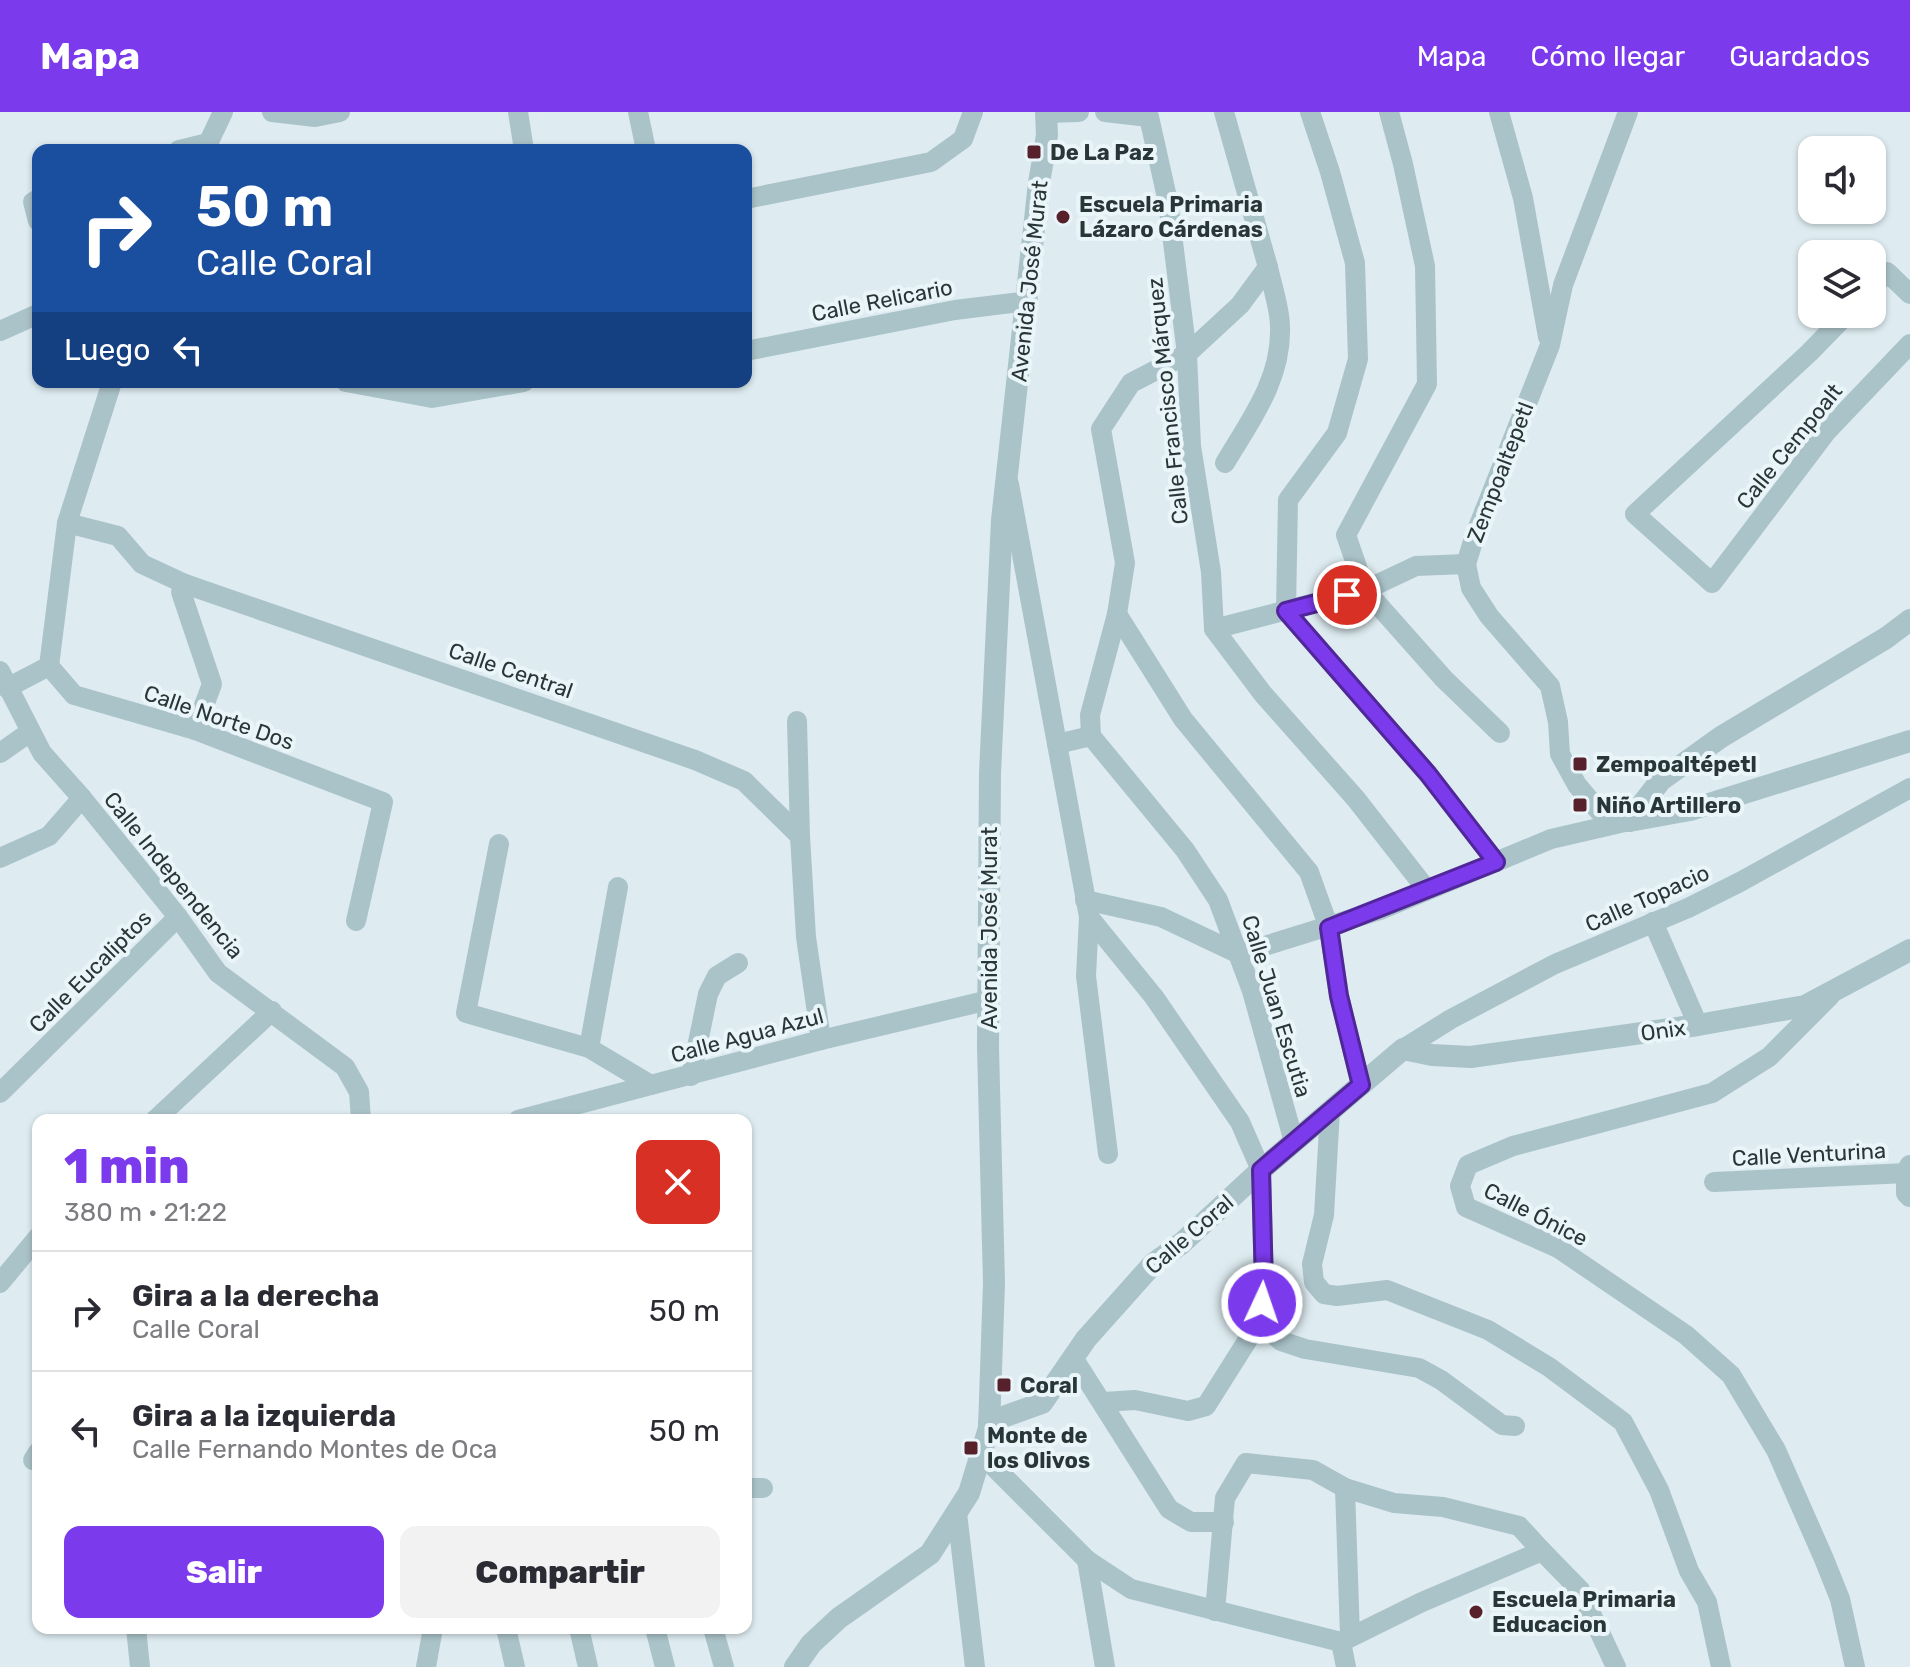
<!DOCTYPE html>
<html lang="es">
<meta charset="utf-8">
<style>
body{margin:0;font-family:Rubik,sans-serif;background:#f2f2f3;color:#2b2b33;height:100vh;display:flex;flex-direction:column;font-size:30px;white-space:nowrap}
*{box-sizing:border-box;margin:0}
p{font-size:26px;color:#7c7c81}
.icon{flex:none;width:44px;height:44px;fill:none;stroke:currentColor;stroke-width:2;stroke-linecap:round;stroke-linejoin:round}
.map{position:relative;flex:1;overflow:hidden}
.side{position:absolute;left:32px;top:1002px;width:720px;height:520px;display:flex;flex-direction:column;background:#fff;border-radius:16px;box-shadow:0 2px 6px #0004}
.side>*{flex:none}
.banner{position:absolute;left:32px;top:32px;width:720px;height:244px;border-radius:16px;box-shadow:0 2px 6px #0004;background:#1a4fa0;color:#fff;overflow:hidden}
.buttons{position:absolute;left:1798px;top:24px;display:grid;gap:16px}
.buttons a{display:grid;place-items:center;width:88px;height:88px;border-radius:16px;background:#fff;box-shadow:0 2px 6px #0004;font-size:40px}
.pin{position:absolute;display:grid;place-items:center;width:68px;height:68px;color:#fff;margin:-34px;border:4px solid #fff;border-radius:50%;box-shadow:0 2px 8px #0007}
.me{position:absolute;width:88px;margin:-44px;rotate:3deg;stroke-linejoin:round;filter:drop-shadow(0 0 6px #0008)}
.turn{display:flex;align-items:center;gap:28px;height:168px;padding:0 32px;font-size:36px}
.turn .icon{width:104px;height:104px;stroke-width:2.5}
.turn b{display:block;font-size:56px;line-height:68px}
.then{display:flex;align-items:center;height:76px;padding:0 32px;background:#0003;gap:16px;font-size:30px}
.round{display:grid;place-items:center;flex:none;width:84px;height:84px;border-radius:16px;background:#f2f2f3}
.overview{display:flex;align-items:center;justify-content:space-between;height:136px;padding:0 32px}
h1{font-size:48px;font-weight:800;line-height:60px;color:#7c3aed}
.cta{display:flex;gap:16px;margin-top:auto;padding:16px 32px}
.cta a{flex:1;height:92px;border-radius:16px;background:#7c3aed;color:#fff;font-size:32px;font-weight:800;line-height:92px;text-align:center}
.cta a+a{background:#f2f2f3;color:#2b2b33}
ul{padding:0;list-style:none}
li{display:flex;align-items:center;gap:24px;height:120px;padding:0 32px;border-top:2px solid #e1e1e2}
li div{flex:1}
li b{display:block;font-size:30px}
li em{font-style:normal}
header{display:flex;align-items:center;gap:48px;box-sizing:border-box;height:112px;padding:0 40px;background:#7c3aed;color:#fff}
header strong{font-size:38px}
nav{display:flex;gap:44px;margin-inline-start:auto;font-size:28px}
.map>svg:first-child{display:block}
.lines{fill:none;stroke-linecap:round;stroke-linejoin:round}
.minor{stroke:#aac3c9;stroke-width:20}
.tertiary{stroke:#aac3c9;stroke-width:22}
.route-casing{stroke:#51269a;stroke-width:20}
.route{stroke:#7c3aed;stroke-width:14}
.poi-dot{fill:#56212b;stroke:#eaf5f9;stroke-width:3}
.labels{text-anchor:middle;stroke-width:8;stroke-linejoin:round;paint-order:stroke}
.poi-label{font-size:22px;font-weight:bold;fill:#293637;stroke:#eaf5f9;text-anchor:start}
.street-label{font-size:22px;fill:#293637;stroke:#eaf5f9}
</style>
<header>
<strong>Mapa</strong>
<nav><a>Mapa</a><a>Cómo llegar</a><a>Guardados</a></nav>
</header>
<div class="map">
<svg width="1910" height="1555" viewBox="0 0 1910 1555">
<rect width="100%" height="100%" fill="#deecf1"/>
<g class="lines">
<g class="minor">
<polyline points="272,0 315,5 340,0"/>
<polyline points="518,0 524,38"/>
<polyline points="638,0 646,38"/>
<polyline points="1105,0 1149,5 1168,90 1187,242 1191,334 1211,460 1214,517 1263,582 1356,687 1427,778"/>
<polyline points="1310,0 1330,60 1355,151 1358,247 1337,321 1288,388 1286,499 1428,662 1496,750"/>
<polyline points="1389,0 1403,52 1425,154 1427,272 1346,423 1365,478 1444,567 1500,621"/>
<polyline points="1499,0 1523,86 1548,225"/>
<polyline points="1628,0 1563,173 1550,233 1475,423 1466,452 1471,476 1489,504 1550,574 1558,610 1560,642 1577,673 1599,699 1629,709"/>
<polyline points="1046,1 1079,0"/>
<polyline points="179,38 208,31"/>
<polyline points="205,38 223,0"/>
<polyline points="38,87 33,90 38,109"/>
<polyline points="746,87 931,50 963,27 973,0"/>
<polyline points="1872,176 1887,160 1910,182"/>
<polyline points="1847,202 1809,241 1635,402 1712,471 1827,319 1910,232"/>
<polyline points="0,219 38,202"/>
<polyline points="746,239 955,198 1028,189"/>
<polyline points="346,270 432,286 524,270"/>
<path d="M1225,351C1250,309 1282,267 1280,215C1280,196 1272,174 1268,155"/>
<polyline points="1009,372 1089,805 1154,885 1240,1010 1261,1058 1264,1173 1259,1210 1206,1294 1188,1299 1135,1288 1103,1290"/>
<polyline points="67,411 118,424 142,452 185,472 181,480 212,572 195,618"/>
<polyline points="185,472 695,648 744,669 800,724"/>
<polyline points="1117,502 1183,607 1309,760 1329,816 1339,884 1361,973"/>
<polyline points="1214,517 1365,478 1416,454 1466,452"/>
<polyline points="49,554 74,583 195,618 383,690 356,809"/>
<polyline points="0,559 42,641 82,686 178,805 218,861 345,955 359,980 361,1008"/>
<polyline points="7,576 49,554 67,411 112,270"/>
<polyline points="797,609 800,724 806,825 821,928"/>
<polyline points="1091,624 1185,738 1218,788 1252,879 1294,1030"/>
<polyline points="1057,632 1091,624 1090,603 1117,502 1125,451 1101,317 1131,271 1187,242 1240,193 1268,155 1224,0"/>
<polyline points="0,641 30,620"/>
<polyline points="499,732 466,901 589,936 651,973"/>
<polyline points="0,746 49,724 82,686"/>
<polyline points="1085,788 1161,805 1239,842 1380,798 1551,727 1629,709"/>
<polyline points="1089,805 1086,864 1108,1042"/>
<polyline points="1653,810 1698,913"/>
<polyline points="1830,884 1769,945 1712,981 1513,1034 1468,1053 1460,1074 1466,1095 1558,1136 1686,1223 1731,1263 1776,1338 1824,1447 1840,1487 1855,1555"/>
<polyline points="589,936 618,775"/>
<polyline points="1403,937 1451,907 1555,852 1688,796 1740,770 1910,676"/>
<polyline points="691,964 708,882 717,864 738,851"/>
<polyline points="0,981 178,805"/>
<polyline points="1330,999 1324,1103 1312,1152 1314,1170 1324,1182 1337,1184 1387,1178 1488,1218 1549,1255 1623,1310 1659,1378 1689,1459 1707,1490 1721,1555"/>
<polyline points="155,1008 272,899"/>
<polyline points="518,1008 821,928 989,888"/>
<polyline points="1714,1070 1907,1061"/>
<polyline points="0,1171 38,1125"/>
<polyline points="1259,1210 1281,1229 1305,1237 1419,1256 1441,1268 1502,1313 1515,1314"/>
<polyline points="1074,1247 1169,1397 1191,1410 1224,1410"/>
<polyline points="981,1342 1087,1448 1131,1477 1341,1530 1422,1490 1542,1439 1580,1478 1616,1555"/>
<polyline points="33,1348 38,1340"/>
<polyline points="746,1376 763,1376"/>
<polyline points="1345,1376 1350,1524"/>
<polyline points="957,1401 975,1555"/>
<polyline points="1087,1448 1105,1555"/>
<polyline points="1215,1499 1225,1386 1246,1351 1313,1358 1345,1376 1394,1391 1443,1395 1519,1414 1542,1439"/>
<polyline points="136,1516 140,1555"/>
<polyline points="506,1516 515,1555"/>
<polyline points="579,1516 588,1555"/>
<polyline points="655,1516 665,1555"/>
<polyline points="713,1516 724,1555"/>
<polyline points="1341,1530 1346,1555"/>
<polyline points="426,1555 433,1516"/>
</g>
<g class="tertiary">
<polyline points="1629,709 1661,668 1721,625 1886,526 1910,508"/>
<polyline points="1629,709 1690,698 1910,629"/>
<polyline points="1910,1054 1907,1061 1907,1081 1910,1084"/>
<polyline points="989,1310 1042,1291 1086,1227 1153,1152 1182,1131 1261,1058 1403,937 1432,943 1471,945 1698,913 1805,894 1910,838"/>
<polyline points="795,1555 811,1532 839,1506 930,1442 969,1381 989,1316 994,1171 988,935 990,661 1002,408 1039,71 1047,23 1046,0"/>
</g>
</g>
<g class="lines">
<defs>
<polyline id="route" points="1262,1191 1264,1173 1261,1058 1361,973 1339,884 1329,816 1496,750 1428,662 1286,499 1347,483"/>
</defs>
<use href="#route" class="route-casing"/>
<use href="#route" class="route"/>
</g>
<g class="poi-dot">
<rect x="1026" y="32" width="16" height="16" rx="4"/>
<circle cx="1063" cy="105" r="8"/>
<rect x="1572" y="644" width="16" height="16" rx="4"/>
<rect x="1572" y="685" width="16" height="16" rx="4"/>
<rect x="996" y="1265" width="16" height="16" rx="4"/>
<rect x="963" y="1328" width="16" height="16" rx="4"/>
<circle cx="1476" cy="1500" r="8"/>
</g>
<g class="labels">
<g class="poi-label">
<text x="1050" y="48">De La Paz</text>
<text x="1079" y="100">Escuela Primaria<tspan x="1079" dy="25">Lázaro Cárdenas</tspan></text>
<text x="1596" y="660">Zempoaltépetl</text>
<text x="1596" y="701">Niño Artillero</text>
<text x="1020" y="1281">Coral</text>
<text x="987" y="1331">Monte de<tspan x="987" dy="25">los Olivos</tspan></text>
<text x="1492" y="1495">Escuela Primaria<tspan x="1492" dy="25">Educacion</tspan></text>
</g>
<g class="street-label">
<text transform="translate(1029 169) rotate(-84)" y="8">Avenida José Murat</text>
<text transform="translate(882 188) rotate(-11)" y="8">Calle Relicario</text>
<text transform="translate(1167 289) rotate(-96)" y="8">Calle Francisco Márquez</text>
<text transform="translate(1789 334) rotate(-51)" y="8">Calle Cempoalt</text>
<text transform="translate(1500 360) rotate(-69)" y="8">Zempoaltepetl</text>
<text transform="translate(511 558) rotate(19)" y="8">Calle Central</text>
<text transform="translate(219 605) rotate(19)" y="8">Calle Norte Dos</text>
<text transform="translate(174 763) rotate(51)" y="8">Calle Independencia</text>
<text transform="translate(1647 786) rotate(-24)" y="8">Calle Topacio</text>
<text transform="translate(989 816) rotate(-90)" y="8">Avenida José Murat</text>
<text transform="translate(90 859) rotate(-45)" y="8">Calle Eucaliptos</text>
<text transform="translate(1277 894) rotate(73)" y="8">Calle Juan Escutia</text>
<text transform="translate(1663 918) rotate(-8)" y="8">Onix</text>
<text transform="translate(747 923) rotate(-15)" y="8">Calle Agua Azul</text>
<text transform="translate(1809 1042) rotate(-3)" y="8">Calle Venturina</text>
<text transform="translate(1536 1102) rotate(27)" y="8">Calle Ónice</text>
<text transform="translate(1189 1122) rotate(-41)" y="8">Calle Coral</text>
</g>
</g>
</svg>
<div class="buttons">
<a><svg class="icon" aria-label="sound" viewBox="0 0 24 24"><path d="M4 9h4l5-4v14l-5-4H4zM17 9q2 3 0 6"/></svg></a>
<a><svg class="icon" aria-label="layers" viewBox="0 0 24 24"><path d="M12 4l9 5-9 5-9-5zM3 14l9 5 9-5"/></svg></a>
</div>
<div class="pin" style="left:1347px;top:483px;background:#d93025"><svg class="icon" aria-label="arrive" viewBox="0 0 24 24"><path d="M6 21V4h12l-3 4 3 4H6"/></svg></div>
<svg class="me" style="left:1262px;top:1191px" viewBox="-20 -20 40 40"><circle r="17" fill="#7c3aed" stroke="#fff" stroke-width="3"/><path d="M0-11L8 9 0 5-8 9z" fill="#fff"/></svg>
<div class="banner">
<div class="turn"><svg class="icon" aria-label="right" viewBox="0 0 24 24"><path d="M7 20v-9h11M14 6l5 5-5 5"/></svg><div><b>50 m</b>Calle Coral</div></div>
<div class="then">Luego<svg class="icon" aria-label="left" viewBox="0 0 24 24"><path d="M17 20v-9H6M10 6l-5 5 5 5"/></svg></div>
</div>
<section class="side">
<div class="overview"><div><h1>1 min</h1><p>380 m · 21:22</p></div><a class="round" style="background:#d93025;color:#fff"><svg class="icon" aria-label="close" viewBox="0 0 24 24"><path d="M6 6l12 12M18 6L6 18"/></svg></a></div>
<ul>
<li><svg class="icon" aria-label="right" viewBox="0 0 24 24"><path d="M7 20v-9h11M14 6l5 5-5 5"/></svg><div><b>Gira a la derecha</b><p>Calle Coral</p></div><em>50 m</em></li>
<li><svg class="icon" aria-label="left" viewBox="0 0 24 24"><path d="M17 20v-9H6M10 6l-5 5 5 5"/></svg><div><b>Gira a la izquierda</b><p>Calle Fernando Montes de Oca</p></div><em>50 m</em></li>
</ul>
<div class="cta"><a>Salir</a><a>Compartir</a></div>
</section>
</div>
